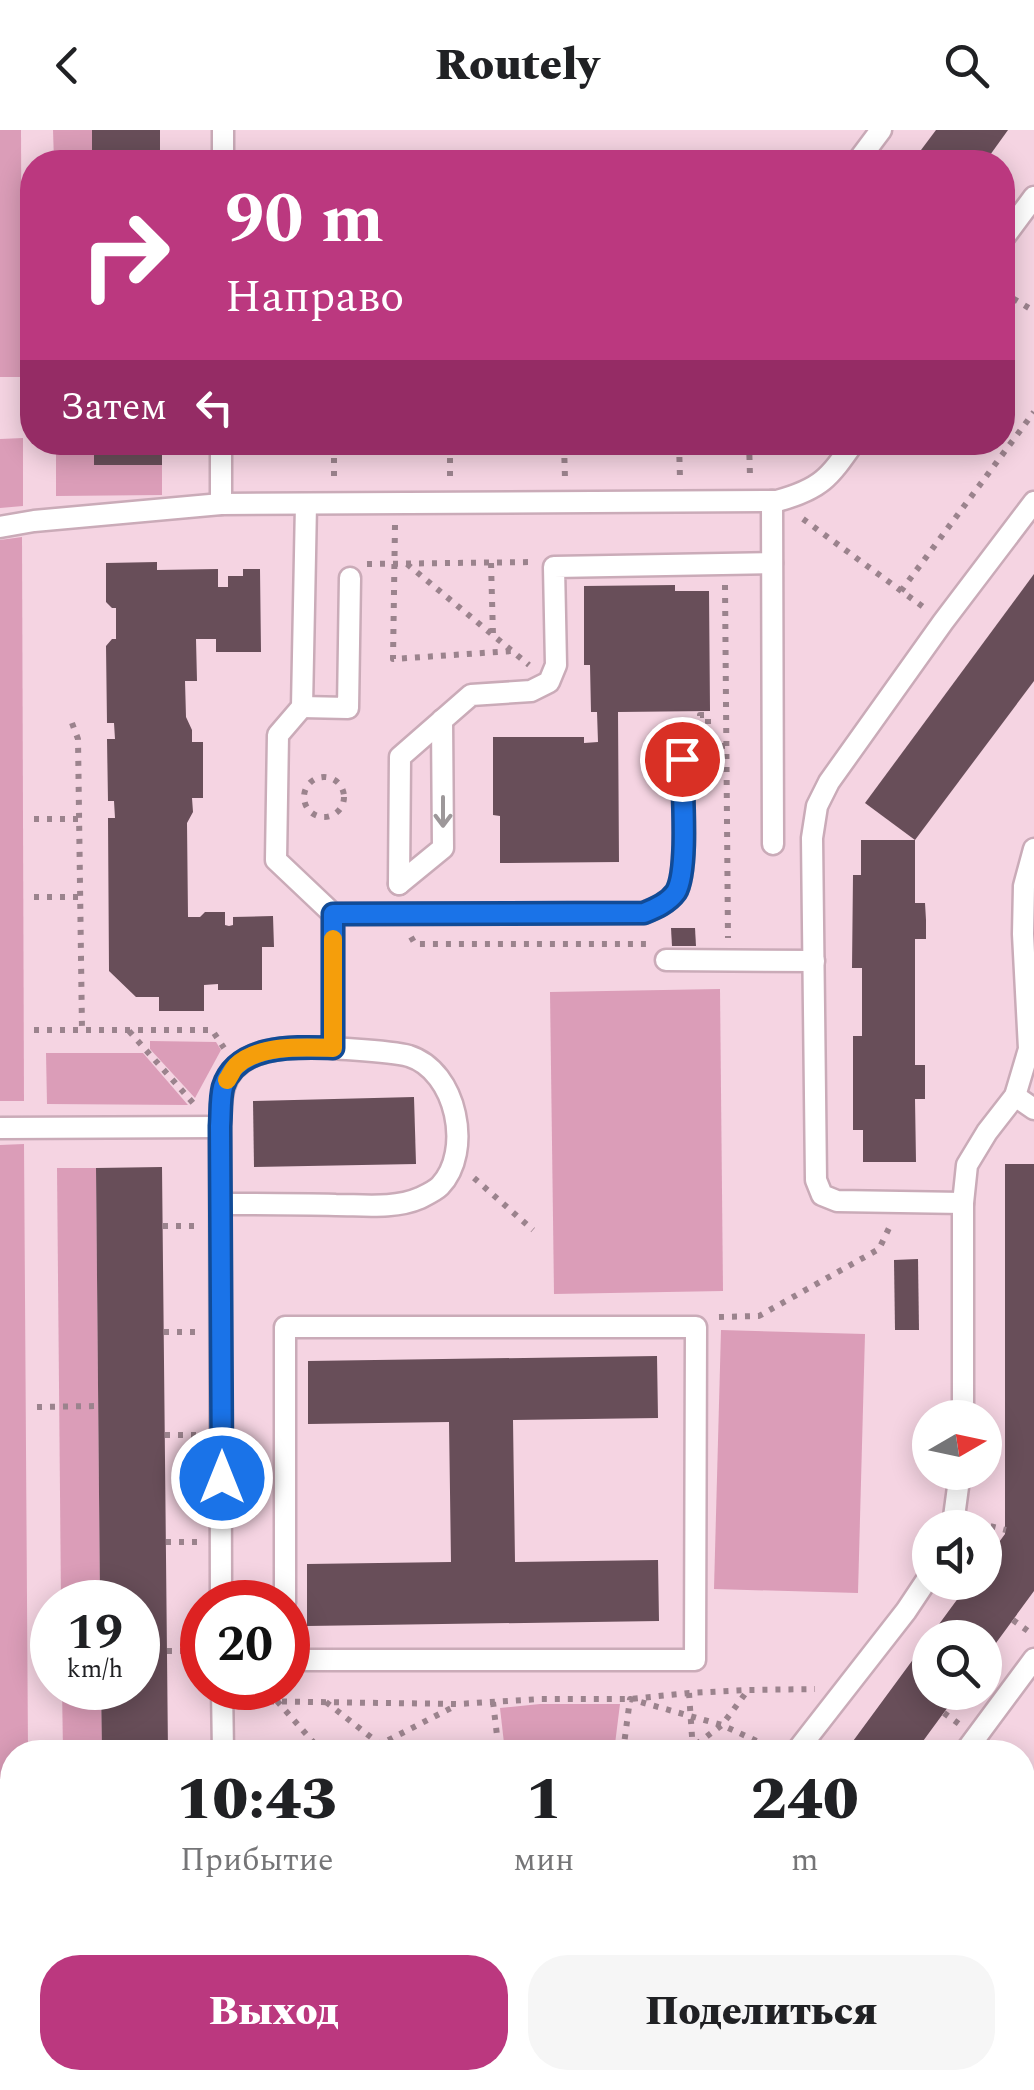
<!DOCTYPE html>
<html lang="ru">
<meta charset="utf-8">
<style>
body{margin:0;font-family:Spectral,serif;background:#f6f6f6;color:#202124;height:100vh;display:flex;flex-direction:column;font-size:38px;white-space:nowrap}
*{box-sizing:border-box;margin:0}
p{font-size:32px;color:#757577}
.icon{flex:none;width:55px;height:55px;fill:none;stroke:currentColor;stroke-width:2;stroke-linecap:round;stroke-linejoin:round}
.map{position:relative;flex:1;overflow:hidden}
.sheet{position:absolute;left:0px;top:1610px;width:1035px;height:350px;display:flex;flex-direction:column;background:#fff;border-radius:40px 40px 0 0;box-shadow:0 5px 25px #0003}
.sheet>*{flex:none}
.top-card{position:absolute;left:20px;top:20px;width:995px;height:305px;border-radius:40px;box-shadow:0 5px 25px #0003;background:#bb387f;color:#fff;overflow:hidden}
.needle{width:65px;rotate:81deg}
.tools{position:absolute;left:912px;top:1270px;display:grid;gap:20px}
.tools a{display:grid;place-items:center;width:90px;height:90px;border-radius:50%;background:#fff;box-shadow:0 5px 25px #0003;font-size:50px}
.speed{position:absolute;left:30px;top:1450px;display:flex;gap:20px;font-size:50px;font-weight:700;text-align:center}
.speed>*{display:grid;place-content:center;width:130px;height:130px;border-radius:50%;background:#fff;box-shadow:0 5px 25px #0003;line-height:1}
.speed small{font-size:25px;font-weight:400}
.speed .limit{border:15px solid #d22;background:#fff;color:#111}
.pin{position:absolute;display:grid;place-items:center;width:85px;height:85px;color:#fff;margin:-42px;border:5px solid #fff;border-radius:50%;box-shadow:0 2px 10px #0007}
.me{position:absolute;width:110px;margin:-55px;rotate:0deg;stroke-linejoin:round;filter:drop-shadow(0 0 8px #0008)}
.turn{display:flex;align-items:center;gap:35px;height:210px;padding:0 40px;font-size:45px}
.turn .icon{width:130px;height:130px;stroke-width:2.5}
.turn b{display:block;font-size:70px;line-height:85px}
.then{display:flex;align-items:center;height:95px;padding:0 40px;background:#0003;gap:20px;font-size:38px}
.eta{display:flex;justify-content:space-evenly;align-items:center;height:170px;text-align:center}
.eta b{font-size:60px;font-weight:800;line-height:70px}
.action{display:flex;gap:20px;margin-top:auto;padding:20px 40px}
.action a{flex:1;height:115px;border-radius:40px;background:#bb387f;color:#fff;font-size:40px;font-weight:800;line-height:115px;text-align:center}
.action a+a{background:#f6f6f6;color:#202124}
header{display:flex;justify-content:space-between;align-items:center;height:130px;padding:0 40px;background:#fff;font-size:45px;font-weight:800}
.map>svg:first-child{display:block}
.green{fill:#db9db8}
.building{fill:#684e59}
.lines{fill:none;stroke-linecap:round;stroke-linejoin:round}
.service-casing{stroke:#caabb8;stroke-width:25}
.path{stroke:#9b838d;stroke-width:6;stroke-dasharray:5 8;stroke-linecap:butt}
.service{stroke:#fff;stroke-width:20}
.oneway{stroke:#9d989a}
.route-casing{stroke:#114b97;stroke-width:25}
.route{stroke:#1a73e8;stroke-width:18}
.slow{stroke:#f59e0b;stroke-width:18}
</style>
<header><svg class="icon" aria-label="back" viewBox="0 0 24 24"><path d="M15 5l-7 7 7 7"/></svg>Routely<svg class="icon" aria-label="search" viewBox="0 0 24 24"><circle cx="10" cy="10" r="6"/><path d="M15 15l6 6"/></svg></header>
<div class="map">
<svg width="1034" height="1960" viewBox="0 0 1034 1960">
<rect width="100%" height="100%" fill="#f5d4e2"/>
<g class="green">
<polygon points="0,0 21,0 22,247 0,247"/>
<polygon points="53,0 92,0 92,32 54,32"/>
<polygon points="23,308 23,376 0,378 0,309"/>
<polygon points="56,313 94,313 95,335 162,335 162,365 56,366"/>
<polygon points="22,407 24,971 0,971 0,410"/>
<polygon points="720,859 723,1161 554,1164 550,862"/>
<polygon points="150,911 216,912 221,920 195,968 150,919"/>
<polygon points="46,923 143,923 188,975 47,974"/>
<polygon points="24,1014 28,1622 12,1622 12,1769 0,1769 0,1015"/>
<polygon points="57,1038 96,1038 100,1472 61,1472"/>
<polygon points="721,1200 865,1204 858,1463 714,1459"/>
<polygon points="62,1558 101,1558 102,1622 63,1622"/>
<polygon points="540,1574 620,1574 614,1622 505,1622 500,1578"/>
<polygon points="1023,1928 1034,1928 1034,1960 806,1960 804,1948 1022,1948"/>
<polygon points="50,1948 206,1948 222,1960 50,1960"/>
<polygon points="382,1948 774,1948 774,1960 367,1960"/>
</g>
<g class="building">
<rect x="92" y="0" width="68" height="32"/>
<polygon points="936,0 1008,0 985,32 912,32"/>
<rect x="94" y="312" width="68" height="23"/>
<polygon points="157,432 157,440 218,439 218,457 228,457 228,446 243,446 243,439 260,439 261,522 216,522 216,509 196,509 197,551 185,551 186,587 192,600 192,612 203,612 203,668 192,668 193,682 187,693 188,787 200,787 205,782 225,782 225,795 229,796 233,795 233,787 273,786 274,817 262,817 262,860 218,860 218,854 204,855 204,881 159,881 159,867 136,867 109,841 108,688 115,688 114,671 108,671 107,609 115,609 114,593 107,593 106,516 112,509 116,509 116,478 112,478 106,472 106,433"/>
<polygon points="1034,444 1034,551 915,710 865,673"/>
<polygon points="675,455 675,461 709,461 710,581 618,582 619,732 500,733 500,686 493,685 493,607 584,607 584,613 598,612 597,582 591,582 590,535 584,535 584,456"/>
<polygon points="861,710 915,710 915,773 925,773 926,790 926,809 915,809 915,935 925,935 925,969 915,969 916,1032 863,1032 863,1000 853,1000 853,906 862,906 862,838 852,838 853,745 861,745"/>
<polygon points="671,798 695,798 696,816 672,816"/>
<polygon points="414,967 416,1034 254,1037 253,971"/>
<polygon points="1005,1034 1034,1034 1034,1461 985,1528 985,1508 930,1508 930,1562 959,1562 915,1622 845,1622 970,1452 985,1452 985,1431 1005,1404"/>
<polygon points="162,1037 168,1622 102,1622 101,1558 138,1558 138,1472 100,1472 96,1038"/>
<polygon points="918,1129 919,1200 895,1200 894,1130"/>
<polygon points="657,1226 658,1288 513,1290 515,1432 658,1430 659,1491 307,1496 307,1434 451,1432 449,1292 308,1294 308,1231"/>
</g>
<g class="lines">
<defs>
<g id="service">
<polyline points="223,32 223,0"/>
<polyline points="857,32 881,0"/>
<polyline points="1002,110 1034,67"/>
<polyline points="772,371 773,714"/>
<polyline points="221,374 221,312"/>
<path d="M306,374L302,577L278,605L276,730L333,784L643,783C656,778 668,773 676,762C689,740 682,657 682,629"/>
<path d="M0,397L34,391L221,374L777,371C821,359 829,348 854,312"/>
<polyline points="302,577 348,578 350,448"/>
<polyline points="399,754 400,627 471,565 531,561 549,552 556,535 554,437 772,433"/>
<polyline points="399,754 443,718 442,590"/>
<polyline points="666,830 814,831"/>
<polyline points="1015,966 1034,979"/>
<polyline points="0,998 220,997"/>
<polyline points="963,1073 837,1071 822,1065 816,1050 812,708 817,676 829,652 943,492 1034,372"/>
<path d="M221,1074C259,1074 298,1074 336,1075C363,1075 395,1079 420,1068C426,1065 435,1061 440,1056C473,1022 457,941 409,926C391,921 354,920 333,918"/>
<polyline points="963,1288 963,1073 967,1035 987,1002 1015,966 1029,919 1023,804 1024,756 1034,719"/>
<polyline points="950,1398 954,1387 960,1342"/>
<path d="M221,1472L220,997C221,984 220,969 224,957C237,913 297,917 333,918V784"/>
<polyline points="285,1472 285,1197 696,1197 695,1530 288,1530"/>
<polyline points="222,1558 223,1622"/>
<polyline points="796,1622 906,1481 930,1445"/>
<polyline points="965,1622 1034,1529"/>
<polyline points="1022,1669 1034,1670"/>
<polyline points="788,1948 788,1960"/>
</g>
</defs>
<use href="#service" class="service-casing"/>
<g class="path">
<polyline points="1002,162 1034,181"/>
<polyline points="749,312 750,346"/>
<polyline points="679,314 680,348"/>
<polyline points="334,315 334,349"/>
<polyline points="450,315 450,349"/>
<polyline points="564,315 565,348"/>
<polyline points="803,389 926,479"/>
<polyline points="395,395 393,529 512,521"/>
<polyline points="491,433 493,505"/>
<polyline points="367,434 534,432"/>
<polyline points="407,434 529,535"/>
<polyline points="725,455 728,808"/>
<polyline points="901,461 1034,282"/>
<polyline points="72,593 78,609 82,900"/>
<polyline points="700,612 700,585 708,585 708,616 726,616"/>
<circle cx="324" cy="667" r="20"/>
<polyline points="34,689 80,689"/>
<polyline points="34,767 80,767"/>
<polyline points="411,807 415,814 650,814"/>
<polyline points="34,900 212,900 224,918"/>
<polyline points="129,901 194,974"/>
<polyline points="474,1048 533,1100"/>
<polyline points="163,1096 196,1096"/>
<polyline points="719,1187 759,1186 879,1119 890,1096"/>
<polyline points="164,1202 197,1202"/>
<polyline points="37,1277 98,1276"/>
<polyline points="165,1305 199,1305"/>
<polyline points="978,1393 1006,1400"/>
<polyline points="166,1412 199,1412"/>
<polyline points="1013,1490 1032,1504"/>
<polyline points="167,1521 202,1521"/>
<polyline points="689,1563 693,1621"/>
<polyline points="243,1571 458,1574 540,1569 630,1569 689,1563 748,1560 815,1559"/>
<polyline points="277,1571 322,1622"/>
<polyline points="326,1572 390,1622"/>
<polyline points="493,1572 499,1622"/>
<polyline points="944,1583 959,1594"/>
<polyline points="365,1622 457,1575"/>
<polyline points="623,1622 630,1569 722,1595 776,1620"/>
<polyline points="686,1622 722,1595 748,1560"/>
<polyline points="1022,1751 1034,1752"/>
<polyline points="1022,1774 1034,1766"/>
<polyline points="1022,1858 1034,1847"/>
<polyline points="220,1948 234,1960"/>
</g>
<use href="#service" class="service"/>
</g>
<defs><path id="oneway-shaft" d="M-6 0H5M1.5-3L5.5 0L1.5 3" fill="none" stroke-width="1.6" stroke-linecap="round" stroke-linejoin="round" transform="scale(2.5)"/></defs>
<use class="oneway" href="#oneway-shaft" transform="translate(443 682) rotate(90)"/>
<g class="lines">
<defs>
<path id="route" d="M222,1348L220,996C221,984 220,969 223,957C237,913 297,917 333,918V784L644,783C656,778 668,773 676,762C689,740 682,657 682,629"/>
</defs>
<use href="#route" class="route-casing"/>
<use href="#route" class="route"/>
<path class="slow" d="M227,950C230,946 232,940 236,936C259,914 304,917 333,918V809"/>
</g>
</svg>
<div class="tools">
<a><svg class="needle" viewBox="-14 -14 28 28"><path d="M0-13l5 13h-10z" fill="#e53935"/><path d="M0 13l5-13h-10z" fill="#757577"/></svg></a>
<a><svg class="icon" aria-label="sound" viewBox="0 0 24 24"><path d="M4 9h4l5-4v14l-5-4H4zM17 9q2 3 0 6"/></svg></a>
<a><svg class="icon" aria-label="search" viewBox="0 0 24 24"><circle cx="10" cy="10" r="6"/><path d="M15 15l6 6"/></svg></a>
</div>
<div class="speed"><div>19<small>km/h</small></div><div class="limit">20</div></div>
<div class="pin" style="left:682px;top:629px;background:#d93025"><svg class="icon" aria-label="arrive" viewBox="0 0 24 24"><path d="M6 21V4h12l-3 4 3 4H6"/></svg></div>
<svg class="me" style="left:222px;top:1348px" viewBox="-20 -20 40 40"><circle r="17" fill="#1a73e8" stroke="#fff" stroke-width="3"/><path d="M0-11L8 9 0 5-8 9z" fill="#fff"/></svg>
<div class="top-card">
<div class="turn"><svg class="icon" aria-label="right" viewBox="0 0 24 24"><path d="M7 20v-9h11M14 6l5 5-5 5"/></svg><div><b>90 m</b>Направо</div></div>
<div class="then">Затем<svg class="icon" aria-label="left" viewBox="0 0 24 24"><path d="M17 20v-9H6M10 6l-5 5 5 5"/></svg></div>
</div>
<section class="sheet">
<div class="eta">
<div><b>10:43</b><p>Прибытие</p></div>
<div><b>1</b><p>мин</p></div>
<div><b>240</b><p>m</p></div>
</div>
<div class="action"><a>Выход</a><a>Поделиться</a></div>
</section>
</div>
